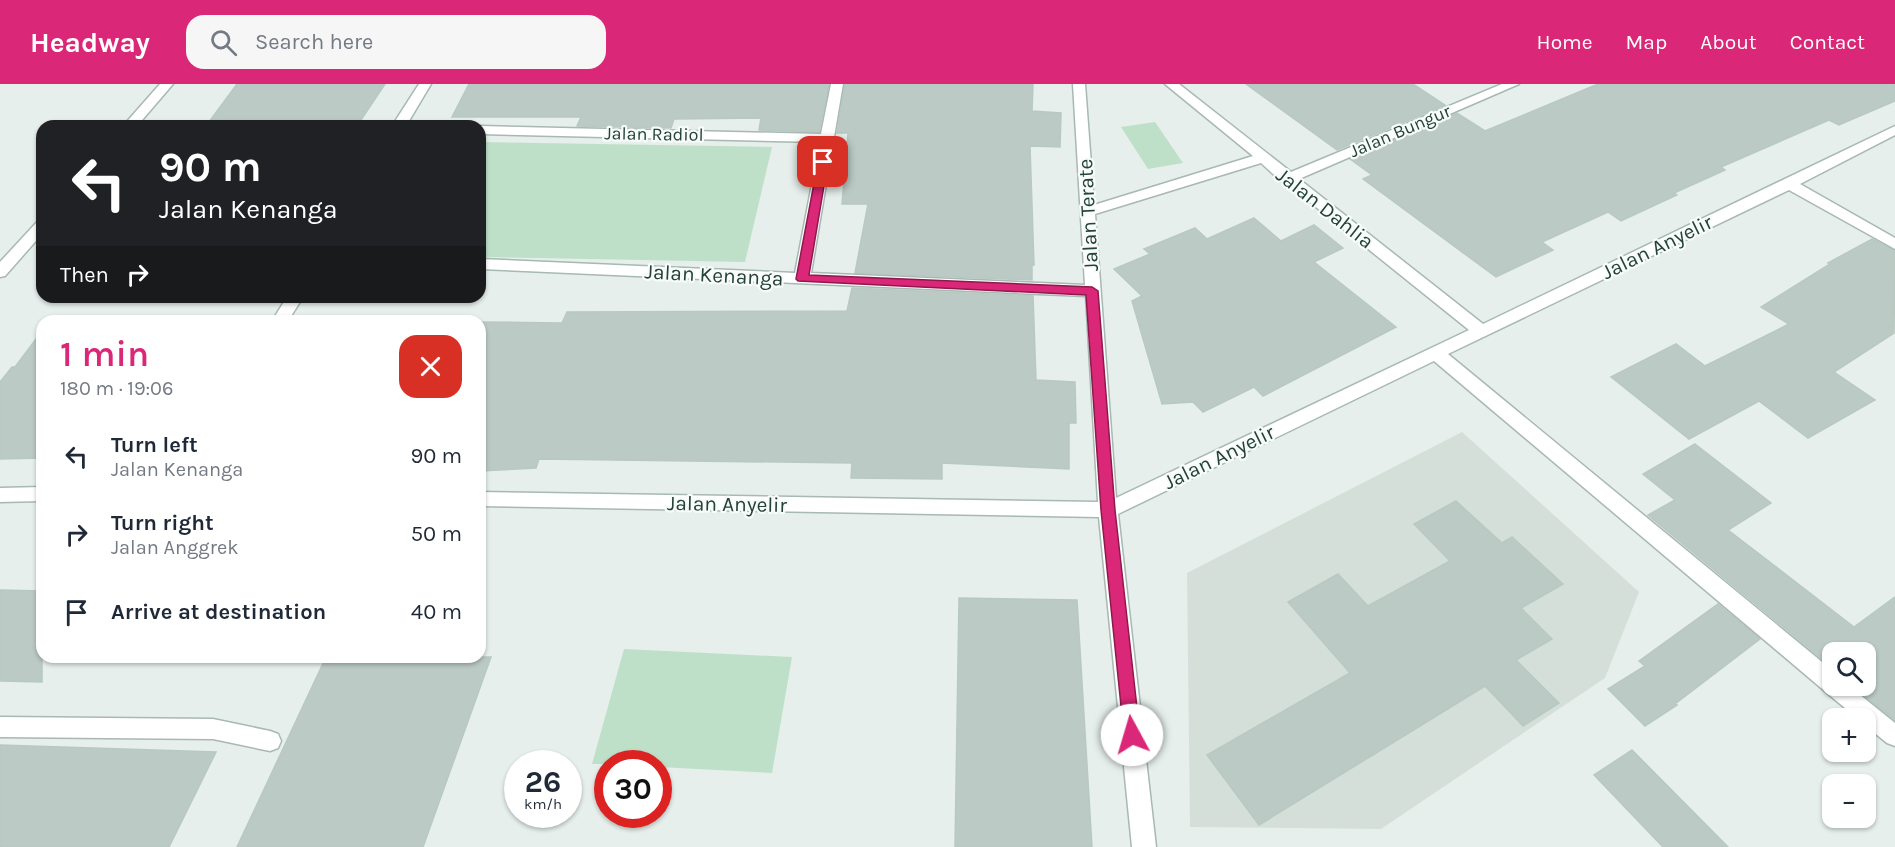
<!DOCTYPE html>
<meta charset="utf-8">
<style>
body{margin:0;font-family:Karla,sans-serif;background:#f6f6f7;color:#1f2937;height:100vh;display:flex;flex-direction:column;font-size:22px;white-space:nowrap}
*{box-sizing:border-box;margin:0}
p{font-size:20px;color:#747a83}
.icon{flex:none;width:33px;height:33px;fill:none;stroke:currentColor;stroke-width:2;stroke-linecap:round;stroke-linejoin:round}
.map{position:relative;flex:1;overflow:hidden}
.drawer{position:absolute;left:36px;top:231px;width:450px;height:348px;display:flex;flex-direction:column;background:#fff;border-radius:18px;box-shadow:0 2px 4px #0004}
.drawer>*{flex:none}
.banner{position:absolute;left:36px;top:36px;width:450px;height:183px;border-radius:18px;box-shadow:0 2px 4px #0004;background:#202124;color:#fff;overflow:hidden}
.tools{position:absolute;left:1822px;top:558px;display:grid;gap:12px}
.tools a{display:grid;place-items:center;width:54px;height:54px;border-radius:12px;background:#fff;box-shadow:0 2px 4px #0004;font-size:30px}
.speed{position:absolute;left:504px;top:666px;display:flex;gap:12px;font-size:30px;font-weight:700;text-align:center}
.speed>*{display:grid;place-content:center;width:78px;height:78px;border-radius:50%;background:#fff;box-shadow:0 2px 4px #0004;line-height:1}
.speed small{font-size:15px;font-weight:400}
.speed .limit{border:9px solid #d22;background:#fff;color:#111}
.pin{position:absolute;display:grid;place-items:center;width:51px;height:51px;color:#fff;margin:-26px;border-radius:12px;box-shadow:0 3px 9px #0006}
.me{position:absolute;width:66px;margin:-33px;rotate:354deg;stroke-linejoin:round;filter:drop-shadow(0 0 4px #0008)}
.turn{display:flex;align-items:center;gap:21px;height:126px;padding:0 24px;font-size:27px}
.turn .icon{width:78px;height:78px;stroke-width:2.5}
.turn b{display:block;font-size:42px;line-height:51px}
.then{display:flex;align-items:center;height:57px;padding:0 24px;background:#0003;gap:12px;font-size:22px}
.round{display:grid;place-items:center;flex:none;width:63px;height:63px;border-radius:18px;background:#f6f6f7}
.head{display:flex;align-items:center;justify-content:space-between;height:102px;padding:0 24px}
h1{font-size:36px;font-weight:600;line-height:45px;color:#db2777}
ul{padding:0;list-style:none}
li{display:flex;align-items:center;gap:18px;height:78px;padding:0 24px}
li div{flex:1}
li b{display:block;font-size:22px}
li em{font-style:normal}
header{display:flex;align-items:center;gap:36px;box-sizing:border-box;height:84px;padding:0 30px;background:#db2777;color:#fff}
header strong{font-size:28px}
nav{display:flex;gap:33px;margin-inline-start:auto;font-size:21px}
.search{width:420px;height:54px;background:#f6f6f7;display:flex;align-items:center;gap:15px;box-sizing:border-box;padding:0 21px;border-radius:18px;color:#747a83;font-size:22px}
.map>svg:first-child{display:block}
.built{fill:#d4dfda}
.green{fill:#bfe0c8}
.building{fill:#bbcac4;stroke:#b8c9c2;stroke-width:1.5}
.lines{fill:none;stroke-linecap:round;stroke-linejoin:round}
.minor-casing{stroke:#a8b8b2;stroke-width:3}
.minor{fill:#fff;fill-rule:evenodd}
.route{fill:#db2777;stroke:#8e194d;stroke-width:1.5}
.labels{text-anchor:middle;stroke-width:4.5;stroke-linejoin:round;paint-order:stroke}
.far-street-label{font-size:18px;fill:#24423a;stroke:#f7fbf9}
.street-label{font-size:21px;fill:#24423a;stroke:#f7fbf9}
</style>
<header>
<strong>Headway</strong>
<div class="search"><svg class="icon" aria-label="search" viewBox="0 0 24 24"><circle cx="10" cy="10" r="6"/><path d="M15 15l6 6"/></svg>Search here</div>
<nav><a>Home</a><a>Map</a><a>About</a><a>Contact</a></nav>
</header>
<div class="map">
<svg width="1895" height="763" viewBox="0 0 1895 763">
<rect width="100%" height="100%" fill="#e6efeb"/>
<polygon class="built" points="1462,348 1639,508 1605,594 1381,745 1190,743 1187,489"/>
<g class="green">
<polygon points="1155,38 1183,79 1148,85 1121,43"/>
<polygon points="480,58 772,63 745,178 480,173"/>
<polygon points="624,565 792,573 772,689 659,683 658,680 592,680"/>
</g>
<g class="building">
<polygon points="237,0 385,0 357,42 206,42"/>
<polygon points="469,0 829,0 819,48 759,46 761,34 674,35 671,44 577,42 581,33 452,33"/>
<polygon points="845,0 1033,0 1032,27 1061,29 1060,63 1030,62 1034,181 1032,181 1032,196 855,189 868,120 842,120 848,49 837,49"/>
<polygon points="1246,0 1413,0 1445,21 1337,66"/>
<polygon points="1598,0 1895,0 1895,17 1839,41 1829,36 1721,83 1725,86 1674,109 1677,111 1621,137 1608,128 1542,158 1553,166 1496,193 1363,95 1372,91 1350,75 1457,29 1485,47"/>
<polygon points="1254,134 1281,157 1314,141 1343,164 1314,178 1396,243 1263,312 1254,303 1203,328 1193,318 1162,320 1132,217 1142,212 1114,185 1150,170 1144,165 1195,144 1207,155"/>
<polygon points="1872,155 1895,167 1894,249 1834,288 1875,316 1808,354 1759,317 1689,355 1611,293 1676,260 1705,282 1789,240 1761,223 1830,180 1828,179"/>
<polygon points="852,204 1033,212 1036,296 1075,298 1076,339 1069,339 1069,385 942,379 942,395 851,394 852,379 539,375 536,384 480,387 480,238 562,239 567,228 847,227"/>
<polygon points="42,247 42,374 0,375 0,298 12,283 15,283"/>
<polygon points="1695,360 1771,419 1728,446 1854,543 1895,513 1895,636 1852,602 1866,602 1866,568 1833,568 1833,584 1648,431 1675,416 1643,390"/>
<polygon points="1456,417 1502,459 1512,453 1563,500 1521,524 1552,555 1516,576 1559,619 1523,642 1485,602 1259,741 1207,671 1350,589 1288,518 1338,490 1368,522 1450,477 1414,440"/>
<polygon points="0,506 42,507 42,598 0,597"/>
<polygon points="959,514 1077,516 1092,763 955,763"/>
<polygon points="1718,520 1760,555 1675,620 1677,621 1645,642 1608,605 1645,582 1639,577"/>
<polygon points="326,573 491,573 423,763 237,763"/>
<polygon points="0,661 216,668 169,763 0,763"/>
<polygon points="1632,666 1728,763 1663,763 1594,691"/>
</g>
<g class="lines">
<defs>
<g id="minor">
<polygon points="160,0 173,0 137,42 123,42"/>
<polygon points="419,0 431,0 406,42 392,42"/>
<path d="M831,0H843L811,189L1085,201L1073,0H1085L1094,121L1253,72L1165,0H1179L1291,88L1502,0H1519L1299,95L1483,240L1895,42V51L1800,100L1895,154V165L1789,106L1448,270L1833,587V602H1849L1895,639V662L1887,659L1866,642V634H1857L1827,609L1434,277L1118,430L1156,763H1132L1099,433L480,422V408L1098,418L1086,212L480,185V175L795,189L820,58L480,50V42L821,50ZM1261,79L1282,98L1286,99L1469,246L1116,414L1095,130Z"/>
<polygon points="42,136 42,150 5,192 0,193 0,178 37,138"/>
<polygon points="287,213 303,213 288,237 272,237"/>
<polygon points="42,403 42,417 0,418 0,404"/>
<polygon points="0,633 213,635 270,647 278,650 281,657 278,664 270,667 213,655 0,653"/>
</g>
</defs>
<use href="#minor" class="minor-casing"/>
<use href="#minor" class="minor"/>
</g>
<polygon class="route" points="823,74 828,78 809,191 1092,203 1098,207 1115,426 1140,651 1138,656 1132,658 1126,656 1124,651 1101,426 1086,211 798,197 796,195 818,78"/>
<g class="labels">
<g class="far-street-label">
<text transform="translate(1400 47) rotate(-23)" y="6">Jalan Bungur</text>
<text transform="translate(654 50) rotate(1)" y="6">Jalan Radiol</text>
</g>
<g class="street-label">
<text transform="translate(1325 124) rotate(38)" y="7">Jalan Dahlia</text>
<text transform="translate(1088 131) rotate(-93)" y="7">Jalan Terate</text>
<text transform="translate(1657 163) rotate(-26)" y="7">Jalan Anyelir</text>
<text transform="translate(714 191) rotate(3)" y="7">Jalan Kenanga</text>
<text transform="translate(1219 373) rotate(-26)" y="7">Jalan Anyelir</text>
<text transform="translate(727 420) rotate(1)" y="7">Jalan Anyelir</text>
</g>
</g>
</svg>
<div class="tools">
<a><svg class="icon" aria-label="search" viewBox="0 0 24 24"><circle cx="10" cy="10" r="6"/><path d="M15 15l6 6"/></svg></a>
<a>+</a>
<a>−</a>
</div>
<div class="speed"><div>26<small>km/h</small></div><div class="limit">30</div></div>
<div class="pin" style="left:823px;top:78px;background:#d93025"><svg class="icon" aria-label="arrive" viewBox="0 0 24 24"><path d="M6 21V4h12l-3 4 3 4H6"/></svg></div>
<svg class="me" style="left:1132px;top:651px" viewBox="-20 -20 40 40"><circle r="19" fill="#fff"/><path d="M0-13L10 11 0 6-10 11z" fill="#db2777"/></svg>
<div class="banner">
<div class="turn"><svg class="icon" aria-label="left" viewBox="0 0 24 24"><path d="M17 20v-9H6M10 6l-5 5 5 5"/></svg><div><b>90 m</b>Jalan Kenanga</div></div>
<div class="then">Then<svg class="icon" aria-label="right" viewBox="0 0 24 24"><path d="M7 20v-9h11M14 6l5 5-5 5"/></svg></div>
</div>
<section class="drawer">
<div class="head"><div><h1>1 min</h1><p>180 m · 19:06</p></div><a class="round" style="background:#d93025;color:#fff"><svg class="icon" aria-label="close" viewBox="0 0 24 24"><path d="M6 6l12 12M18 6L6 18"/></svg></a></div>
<ul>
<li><svg class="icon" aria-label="left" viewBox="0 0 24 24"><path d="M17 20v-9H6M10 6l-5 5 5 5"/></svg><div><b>Turn left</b><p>Jalan Kenanga</p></div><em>90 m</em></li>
<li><svg class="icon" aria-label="right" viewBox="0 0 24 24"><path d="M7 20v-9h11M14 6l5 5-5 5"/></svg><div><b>Turn right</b><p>Jalan Anggrek</p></div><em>50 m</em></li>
<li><svg class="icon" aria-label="arrive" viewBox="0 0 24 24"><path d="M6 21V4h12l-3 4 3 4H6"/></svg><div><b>Arrive at destination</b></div><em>40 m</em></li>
</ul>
</section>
</div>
